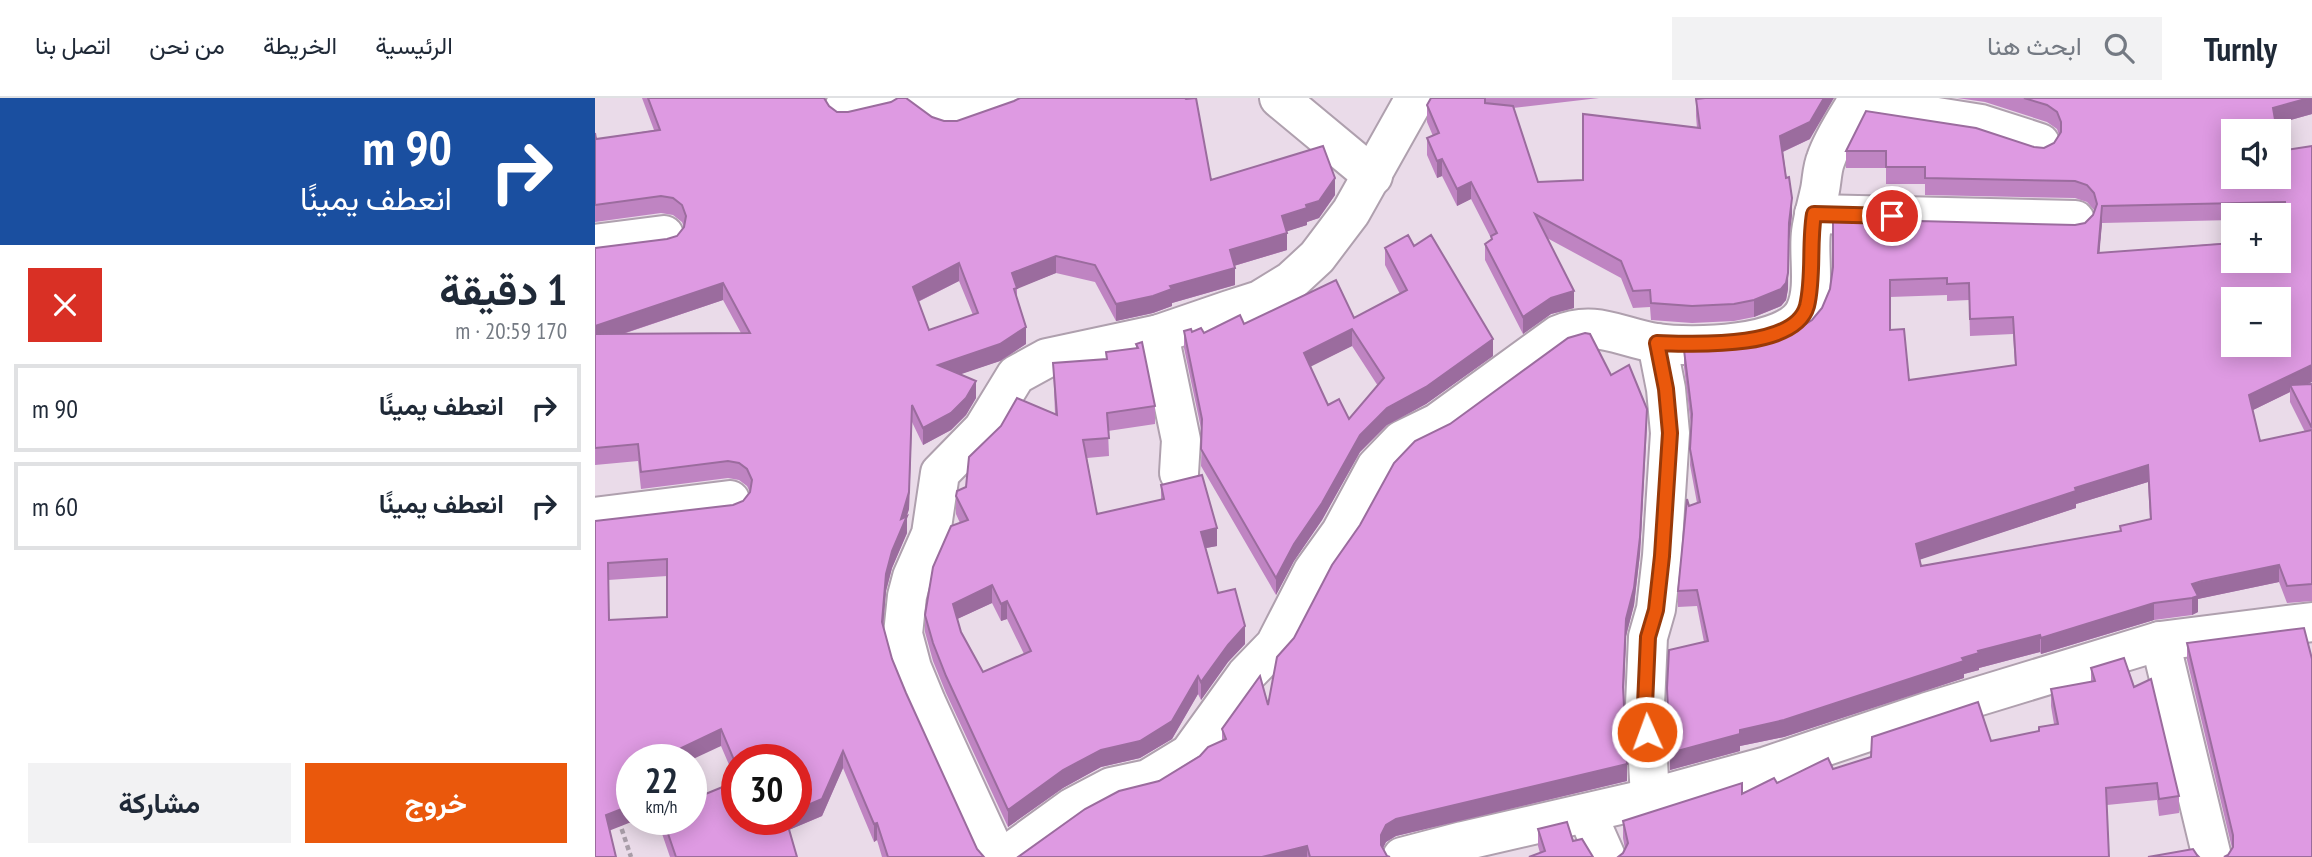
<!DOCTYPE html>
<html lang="ar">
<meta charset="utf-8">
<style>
body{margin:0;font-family:"PT Sans Narrow",Vazirmatn,sans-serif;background:#f2f2f3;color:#1f2937;direction:rtl;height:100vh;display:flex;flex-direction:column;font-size:26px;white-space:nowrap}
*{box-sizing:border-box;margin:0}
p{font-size:23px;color:#747a83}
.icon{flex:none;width:38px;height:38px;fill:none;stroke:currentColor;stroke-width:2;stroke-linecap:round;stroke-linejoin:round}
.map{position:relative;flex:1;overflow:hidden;direction:ltr}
.details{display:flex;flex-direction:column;background:#fff;width:595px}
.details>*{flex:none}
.banner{background:#1a4fa0;color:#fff;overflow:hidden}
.controls{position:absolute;left:1626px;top:21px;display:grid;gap:14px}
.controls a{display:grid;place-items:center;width:70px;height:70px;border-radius:0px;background:#fff;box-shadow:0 4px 18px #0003;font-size:35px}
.speed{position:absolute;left:21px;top:646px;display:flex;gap:14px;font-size:35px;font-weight:700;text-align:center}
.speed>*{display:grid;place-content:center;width:91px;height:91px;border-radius:50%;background:#fff;box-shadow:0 4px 18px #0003;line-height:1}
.speed small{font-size:18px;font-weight:400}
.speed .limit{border:10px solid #d22;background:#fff;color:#111}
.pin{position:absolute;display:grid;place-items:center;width:60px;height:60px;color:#fff;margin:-30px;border:4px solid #fff;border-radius:50%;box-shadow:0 2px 7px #0007}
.me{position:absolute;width:77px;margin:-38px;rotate:358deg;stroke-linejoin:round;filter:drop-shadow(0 0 5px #0008)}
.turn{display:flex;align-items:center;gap:24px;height:147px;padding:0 28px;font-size:32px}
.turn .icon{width:91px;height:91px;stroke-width:2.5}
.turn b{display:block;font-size:49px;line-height:60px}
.round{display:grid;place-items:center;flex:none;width:74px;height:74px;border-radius:0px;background:#f2f2f3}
.headline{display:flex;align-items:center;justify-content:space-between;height:119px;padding:0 28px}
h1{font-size:42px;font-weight:700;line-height:52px}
.button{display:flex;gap:14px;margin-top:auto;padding:14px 28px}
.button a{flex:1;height:80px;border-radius:0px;background:#ea580c;color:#fff;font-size:28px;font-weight:700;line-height:80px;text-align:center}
.button a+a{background:#f2f2f3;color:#1f2937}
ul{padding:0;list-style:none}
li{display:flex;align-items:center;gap:21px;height:88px;margin:0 14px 10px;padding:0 14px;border:4px solid #e0e1e3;border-radius:0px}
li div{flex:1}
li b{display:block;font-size:26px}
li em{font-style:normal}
header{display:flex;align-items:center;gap:42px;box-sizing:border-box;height:98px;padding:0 35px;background:#fff;border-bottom:2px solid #e0e1e3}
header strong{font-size:33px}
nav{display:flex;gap:38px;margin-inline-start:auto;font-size:24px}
.search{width:490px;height:63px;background:#f2f2f3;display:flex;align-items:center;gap:18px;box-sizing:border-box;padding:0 24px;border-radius:0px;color:#747a83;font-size:26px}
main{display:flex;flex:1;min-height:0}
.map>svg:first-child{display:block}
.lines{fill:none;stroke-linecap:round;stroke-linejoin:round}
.minor-casing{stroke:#afa0ae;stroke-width:42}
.path{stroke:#a89da8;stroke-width:4.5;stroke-dasharray:5 3.5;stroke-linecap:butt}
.minor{stroke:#fff;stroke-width:38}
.wall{fill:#bf84c2;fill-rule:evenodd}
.shaded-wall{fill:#9b6c9e}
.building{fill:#de9ae2;stroke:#9b6c9e;stroke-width:2;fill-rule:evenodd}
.route-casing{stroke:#983908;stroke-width:18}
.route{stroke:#ea580c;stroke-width:12}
</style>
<header>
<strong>Turnly</strong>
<div class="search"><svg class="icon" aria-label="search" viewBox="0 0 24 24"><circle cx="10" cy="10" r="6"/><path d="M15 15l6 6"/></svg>ابحث هنا</div>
<nav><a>الرئيسية</a><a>الخريطة</a><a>من نحن</a><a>اتصل بنا</a></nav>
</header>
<main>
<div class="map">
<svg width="1717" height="759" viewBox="0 0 1717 759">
<rect width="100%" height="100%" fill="#eadbe9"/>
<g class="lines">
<defs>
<g id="minor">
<polyline points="323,0 349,18 362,18 412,0"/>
<polyline points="684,0 778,78"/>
<polyline points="1260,6 1386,26 1445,45"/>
<polyline points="249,10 291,0"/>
<polyline points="1219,116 1480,122"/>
<polyline points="0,146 69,137"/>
<polyline points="564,236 586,342 584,375"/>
<polyline points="0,419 135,402"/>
<polyline points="1565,543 1617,759"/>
<polyline points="1055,700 1050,607 1053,539 1061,511 1067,458 1075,335 1071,291 1062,245"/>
<polyline points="992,716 1011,759"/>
<polyline points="402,759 331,604 317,570 308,536 312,498 317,479 336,436 345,375 388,331 421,277 452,260 564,236 634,212 665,202 696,183 722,159 756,114 820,0"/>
<path d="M409,759L478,709L516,689L553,681L594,656L651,577L680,547L718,473L746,434L781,369L807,342L842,325L963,237C1000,221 1024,239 1061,245C1096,250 1193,249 1210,213C1221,190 1213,158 1216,134C1218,119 1222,106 1225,92C1227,82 1227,70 1231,61C1238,40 1253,19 1264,0"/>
<polyline points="807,759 868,743 1055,700 1172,668 1332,614 1565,543 1717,524"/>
</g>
</defs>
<use href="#minor" class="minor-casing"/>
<polyline class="path" points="24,723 36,759"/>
<use href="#minor" class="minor"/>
</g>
<g class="wall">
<path d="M47,0H230L229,1L234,8L242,14L337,19L349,23L616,82L740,97L724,120L712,124V127L692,133V152L639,168L640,187L577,205V208L558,215L521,223L500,184L461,175L422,190V202L431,246L405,263L365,276L381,300L371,317L356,332L328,347L317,324L314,411L312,418V435L297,470L291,493L288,528L297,561L311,595L382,751L389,759H287L282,742L279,744L248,670L227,718L194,732L202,759H75L62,721H96L141,683L126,648L37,662L15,732L0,759L3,424L138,407L148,403L155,394L152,388L144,382L133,380L46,391L43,363L0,367V150L72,141L82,138L89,129L87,124L78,117L66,115L0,124V35L1,41L59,32ZM364,183L378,217L334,232L323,204ZM128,202L146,235L28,236ZM72,478V519L14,522L13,482ZM142,662L201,721H142Z"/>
<polygon points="836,0 1004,0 918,10 943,84 988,82 1102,30 1101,18 1101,1 1215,41 1188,54 1197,117 1194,142 1193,191 1191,202 1186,208 1159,219 1139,223 1097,225 1056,222 1055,209 1038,210 1026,180 952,140 979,210 956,216 928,236 890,162 890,146 896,142 896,140 876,101 862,108 847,78 842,80 832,57 832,40 838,38 832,24 832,7"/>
<path d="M1362,0H1717V16L1681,26L1685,53L1717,48V284L1711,286H1717V503L1692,505L1684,484L1607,500L1603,501V514L1597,517L1559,522L1446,556L1445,554L1384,570V572L1369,576V580L1189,639L1145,648V653L1075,672L1072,590L1109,544L1102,508L1083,509V493L1094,408L1102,405L1095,367L1096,328L1089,269V252L1121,251L1169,245L1195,236L1217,222L1324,126L1480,127L1490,125L1498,117L1499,112L1492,104L1480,100L1330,97V86H1291V70H1251V53L1449,50L1459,45L1464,37L1462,31L1452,24L1390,4ZM1638,117H1684V121H1690L1691,140L1504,155L1507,125L1638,122ZM1352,197V203L1374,202L1375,238L1418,236L1420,267L1314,282L1295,232V199ZM1695,294V304L1710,334L1665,343L1658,312ZM1553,384L1555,422L1525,428V433L1326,468L1325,461L1481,410V406Z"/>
<path d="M819,148L898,258L831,306L792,327L765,354L727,422L699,463L681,497L606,368L607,335L589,250V233L609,235L649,226L759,220L805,196L790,167V150ZM757,248L783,288L754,321L733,307L715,268Z"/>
<path d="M547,244L560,308V326L513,333L514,358L492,360L502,416L566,402V387L622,448L611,450L623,495L650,546L633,564L606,602L603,596L577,641L545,660L506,669L468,690L413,729L351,595L338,563L330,534V517L365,425L361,416V398L371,389L406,328L460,316L458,265L511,261V254L541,250V246ZM397,505L406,523L412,521L429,556L388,574L366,534L362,521Z"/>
<polygon points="1016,277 1052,328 1045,456 1039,507 1031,538 1029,597 1032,683 801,738 791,744 788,750 792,758 795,759 423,759 564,683 627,643 627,631 673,607"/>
<polygon points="1592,545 1717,759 1633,757 1637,750 1592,562"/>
<polygon points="1496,570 1539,589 1584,698 1584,715 1564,718 1562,702 1028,755 1030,751 1028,740 1028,723 1147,696 1182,685 1238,671 1444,634 1444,629 1459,626 1456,608 1456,591 1496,584"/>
<polygon points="943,731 978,743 945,755 943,748"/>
</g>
<g class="shaded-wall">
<polygon points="1229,0 1239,0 1215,41 1185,55 1185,38"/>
<polygon points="1714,0 1717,0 1717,16 1678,27 1678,10"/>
<polygon points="847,61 847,78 842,80 842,63"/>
<polygon points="740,80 740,97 724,120 712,124 712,127 687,135 687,118 711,107"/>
<polygon points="876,84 876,101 862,108 862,91"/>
<polygon points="1197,100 1197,117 1194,142 1194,125"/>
<polygon points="1507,108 1507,125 1503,172 1503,155"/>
<polygon points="692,135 692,152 635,169 635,152"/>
<polygon points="461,158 461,175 422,191 417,175"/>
<polygon points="364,165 364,183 318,206 318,189"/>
<polygon points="640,170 640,187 577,205 577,208 558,215 521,223 521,206 575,188"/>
<polygon points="1193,175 1193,191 1191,202 1186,208 1159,219 1159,202"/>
<polygon points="128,185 128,202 0,245 0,228"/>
<polygon points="979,193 979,210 956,216 928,236 928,219 956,200"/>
<polygon points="431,229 431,246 405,263 343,284 343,267"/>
<polygon points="757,231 757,248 709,272 709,255"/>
<polygon points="898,241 898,258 831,306 792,327 765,354 727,422 699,463 681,497 681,480 699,446 765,337 792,310"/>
<polygon points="1717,267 1717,284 1698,293 1695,287 1695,294 1654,314 1654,297"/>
<polygon points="381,283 381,300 371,317 356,332 328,347 328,330"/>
<polygon points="317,307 314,411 310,423 312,418 312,435 297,470 291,493 287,541 287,524 291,476 306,421"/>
<polygon points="1052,311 1045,456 1039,507 1031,538 1028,606 1031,521"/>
<polygon points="1553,367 1553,384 1481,406 1481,410 1321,463 1321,446 1480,390"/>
<polygon points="622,430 622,448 606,451 606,434"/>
<polygon points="1684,467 1684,484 1603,501 1603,514 1597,517 1597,486"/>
<polygon points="397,487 397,505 358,523 358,506"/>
<polygon points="412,503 412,521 406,523 406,506"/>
<polygon points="1559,505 1559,522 1446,556 1446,540"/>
<polygon points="650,528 650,546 633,564 606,602 606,584 633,547"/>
<polygon points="1445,537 1445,554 1384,570 1384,572 1369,576 1369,580 1189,639 1145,648 1145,653 1075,672 1075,655 1383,553"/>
<polygon points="603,578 603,596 577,641 545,660 506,669 468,690 413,729 413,712 468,672"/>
<polygon points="126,631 126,648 96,662 84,662 84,651"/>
<polygon points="248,653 248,670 227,718 189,734 189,721 201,721 201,712"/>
<polygon points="1032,666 1032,683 801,738 791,744 786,754 786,737 791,727 801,721"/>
<polygon points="37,707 37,721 44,721 11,734 11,717"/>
<polygon points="282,725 282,742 279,744 279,726"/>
<polygon points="712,748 712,759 667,759"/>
</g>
<g class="building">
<path d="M53,0H229L234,8L242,14H253L296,4L303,0H311L337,19L349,23H362L419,3L425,0H590L591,1L601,0L616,82L728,48L740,80L724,103L711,107L712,110L687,118L692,135L635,152L640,170L575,188L577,191L558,198L521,206L500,167L461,158L417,175L422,190L419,191L431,229L405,246L343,267L381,283L371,300L356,315L328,330L317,307L314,394L306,421L312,418L297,453L291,476L287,524L297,561L311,595L382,751L389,759H293L282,725L279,726L248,653L227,701L201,712V662H142V669L126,631L84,651L85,662H37V707L11,717L21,759H0V423L138,407L148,403L155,394L157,382L152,371L144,365L133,363L46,374L43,346L0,350V236L155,235L128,185L0,228V150L72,141L82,138L89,129L91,118L87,107L78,100L66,98L0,107V35L1,41L65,32ZM364,165L383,215L334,232L318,189ZM72,461V519L14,522L13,465Z"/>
<polygon points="836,0 890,0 890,5 918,8 943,84 988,82 988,16 1105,30 1101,1 1110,0 1229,0 1215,24 1185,38 1191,80 1194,79 1197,100 1194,125 1193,175 1191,185 1186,191 1159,202 1139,206 1097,208 1056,205 1055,192 1038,193 1026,163 940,116 979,193 956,200 928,219 890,146 897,141 896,138 902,135 876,84 862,91 847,61 842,63 832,40 844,35 832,7"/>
<path d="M1429,0H1714L1678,10L1682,33H1638V79H1684V44L1685,53L1717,48V267L1654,297L1665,343L1717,332V486L1692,488L1684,467L1607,483L1597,486L1603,498L1597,500L1559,505L1446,540L1445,537L1383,553L1384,555L1367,560L1369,563L1189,622L1145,632V636L1075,655L1072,590L1074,552L1113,543L1102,492L1083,493L1092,401L1094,408L1105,404L1095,351L1097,316L1089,252L1121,251L1169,245L1195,236L1217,222L1227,210L1235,191L1238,169V121L1324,126V123L1480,127L1490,125L1498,117L1502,106L1499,95L1492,87L1480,83L1330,80V69H1291V53H1251L1271,13L1381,30L1439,49L1449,50L1459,45L1466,34V24L1462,14L1452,7ZM1690,104L1692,140L1684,141V163H1638V145L1503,155L1507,108ZM1352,180V186L1374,185L1375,221L1418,219L1421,267L1314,282L1309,231L1295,232V182ZM1638,201H1684V247H1638ZM1553,367L1556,421L1525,428L1526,433L1326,468L1321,446L1481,393L1480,390Z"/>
<path d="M813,137L819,148L836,137L898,241L831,289L792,310L765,337L727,405L699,446L681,480L606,351L607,321L589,233L596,231L597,234L606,230L609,235L645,217L649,226L741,182L759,220L812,192L790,150ZM757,231L789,280L754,321L744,301L733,307L709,255Z"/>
<polygon points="990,235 995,236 1016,277 1034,267 1052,311 1045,439 1039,490 1031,521 1028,589 1032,666 801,721 791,727 786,737 786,747 792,758 795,759 715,759 712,748 667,759 423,759 490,711 524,693 564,683 605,658 613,649 631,641 627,631 665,578 673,607 682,559 699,540 737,467 765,427 799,365 820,343 855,326 973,240"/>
<path d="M547,244L560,308L512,315L514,340L488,342L502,416L569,401L566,387L607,377L622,430L606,434L623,495L640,491L650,528L633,547L606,584L603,578L577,623L545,643L506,652L468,672L413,712L351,578L338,545L330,517L338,469L356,428L373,422L361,398L362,393L371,389L374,359L406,328L422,300L462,317L458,265L512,261L511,254L543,250L541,246ZM397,487L406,506L412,503L436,553L388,574L366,534L358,506Z"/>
<polygon points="1717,286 1717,330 1695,287"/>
<polygon points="1709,530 1717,561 1717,759 1629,759 1633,757 1638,749 1638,737 1592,545"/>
<polygon points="1529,560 1539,589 1556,581 1584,698 1564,701 1562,685 1511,690 1514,759 1023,759 1028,755 1033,745 1028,723 1147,685 1147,696 1179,680 1182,685 1233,660 1238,671 1276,659 1277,639 1383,604 1396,643 1444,633 1444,629 1463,626 1456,591 1500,583 1496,570"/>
<polygon points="142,683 142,721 191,721 202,759 81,759 68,721 96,721 96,702"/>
<polygon points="972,724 978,743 987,741 998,759 934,759 950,753 943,731"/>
<polygon points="1598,751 1602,757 1604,759 1553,759"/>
</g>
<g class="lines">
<defs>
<path id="route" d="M1052,634L1050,607L1053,539L1061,512L1067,458L1075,335L1071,291L1062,245C1097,246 1200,252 1212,208C1219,179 1214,146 1219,116L1297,118"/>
</defs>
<use href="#route" class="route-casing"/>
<use href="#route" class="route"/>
</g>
</svg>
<div class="controls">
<a><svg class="icon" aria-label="sound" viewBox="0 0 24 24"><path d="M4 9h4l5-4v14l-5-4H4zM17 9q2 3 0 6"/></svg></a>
<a>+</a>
<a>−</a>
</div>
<div class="speed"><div>22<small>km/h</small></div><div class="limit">30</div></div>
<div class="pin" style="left:1297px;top:118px;background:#d93025"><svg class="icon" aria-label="arrive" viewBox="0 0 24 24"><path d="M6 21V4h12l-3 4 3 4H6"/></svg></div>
<svg class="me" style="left:1052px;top:634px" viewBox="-20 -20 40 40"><circle r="17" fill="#ea580c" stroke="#fff" stroke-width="3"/><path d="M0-11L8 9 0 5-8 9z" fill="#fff"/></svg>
</div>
<section class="details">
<div class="banner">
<div class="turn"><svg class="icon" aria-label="right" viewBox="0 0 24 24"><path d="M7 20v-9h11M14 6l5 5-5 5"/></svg><div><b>90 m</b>انعطف يمينًا</div></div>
</div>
<div class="headline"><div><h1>1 دقيقة</h1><p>170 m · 20:59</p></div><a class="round" style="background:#d93025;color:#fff"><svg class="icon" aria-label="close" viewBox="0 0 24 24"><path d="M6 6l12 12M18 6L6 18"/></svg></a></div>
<ul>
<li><svg class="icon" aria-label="right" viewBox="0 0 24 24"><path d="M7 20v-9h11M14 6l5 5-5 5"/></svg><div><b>انعطف يمينًا</b></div><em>90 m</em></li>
<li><svg class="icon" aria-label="right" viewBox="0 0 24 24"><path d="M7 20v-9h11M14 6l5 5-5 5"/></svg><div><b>انعطف يمينًا</b></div><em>60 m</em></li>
</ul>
<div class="button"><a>خروج</a><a>مشاركة</a></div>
</section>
</main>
